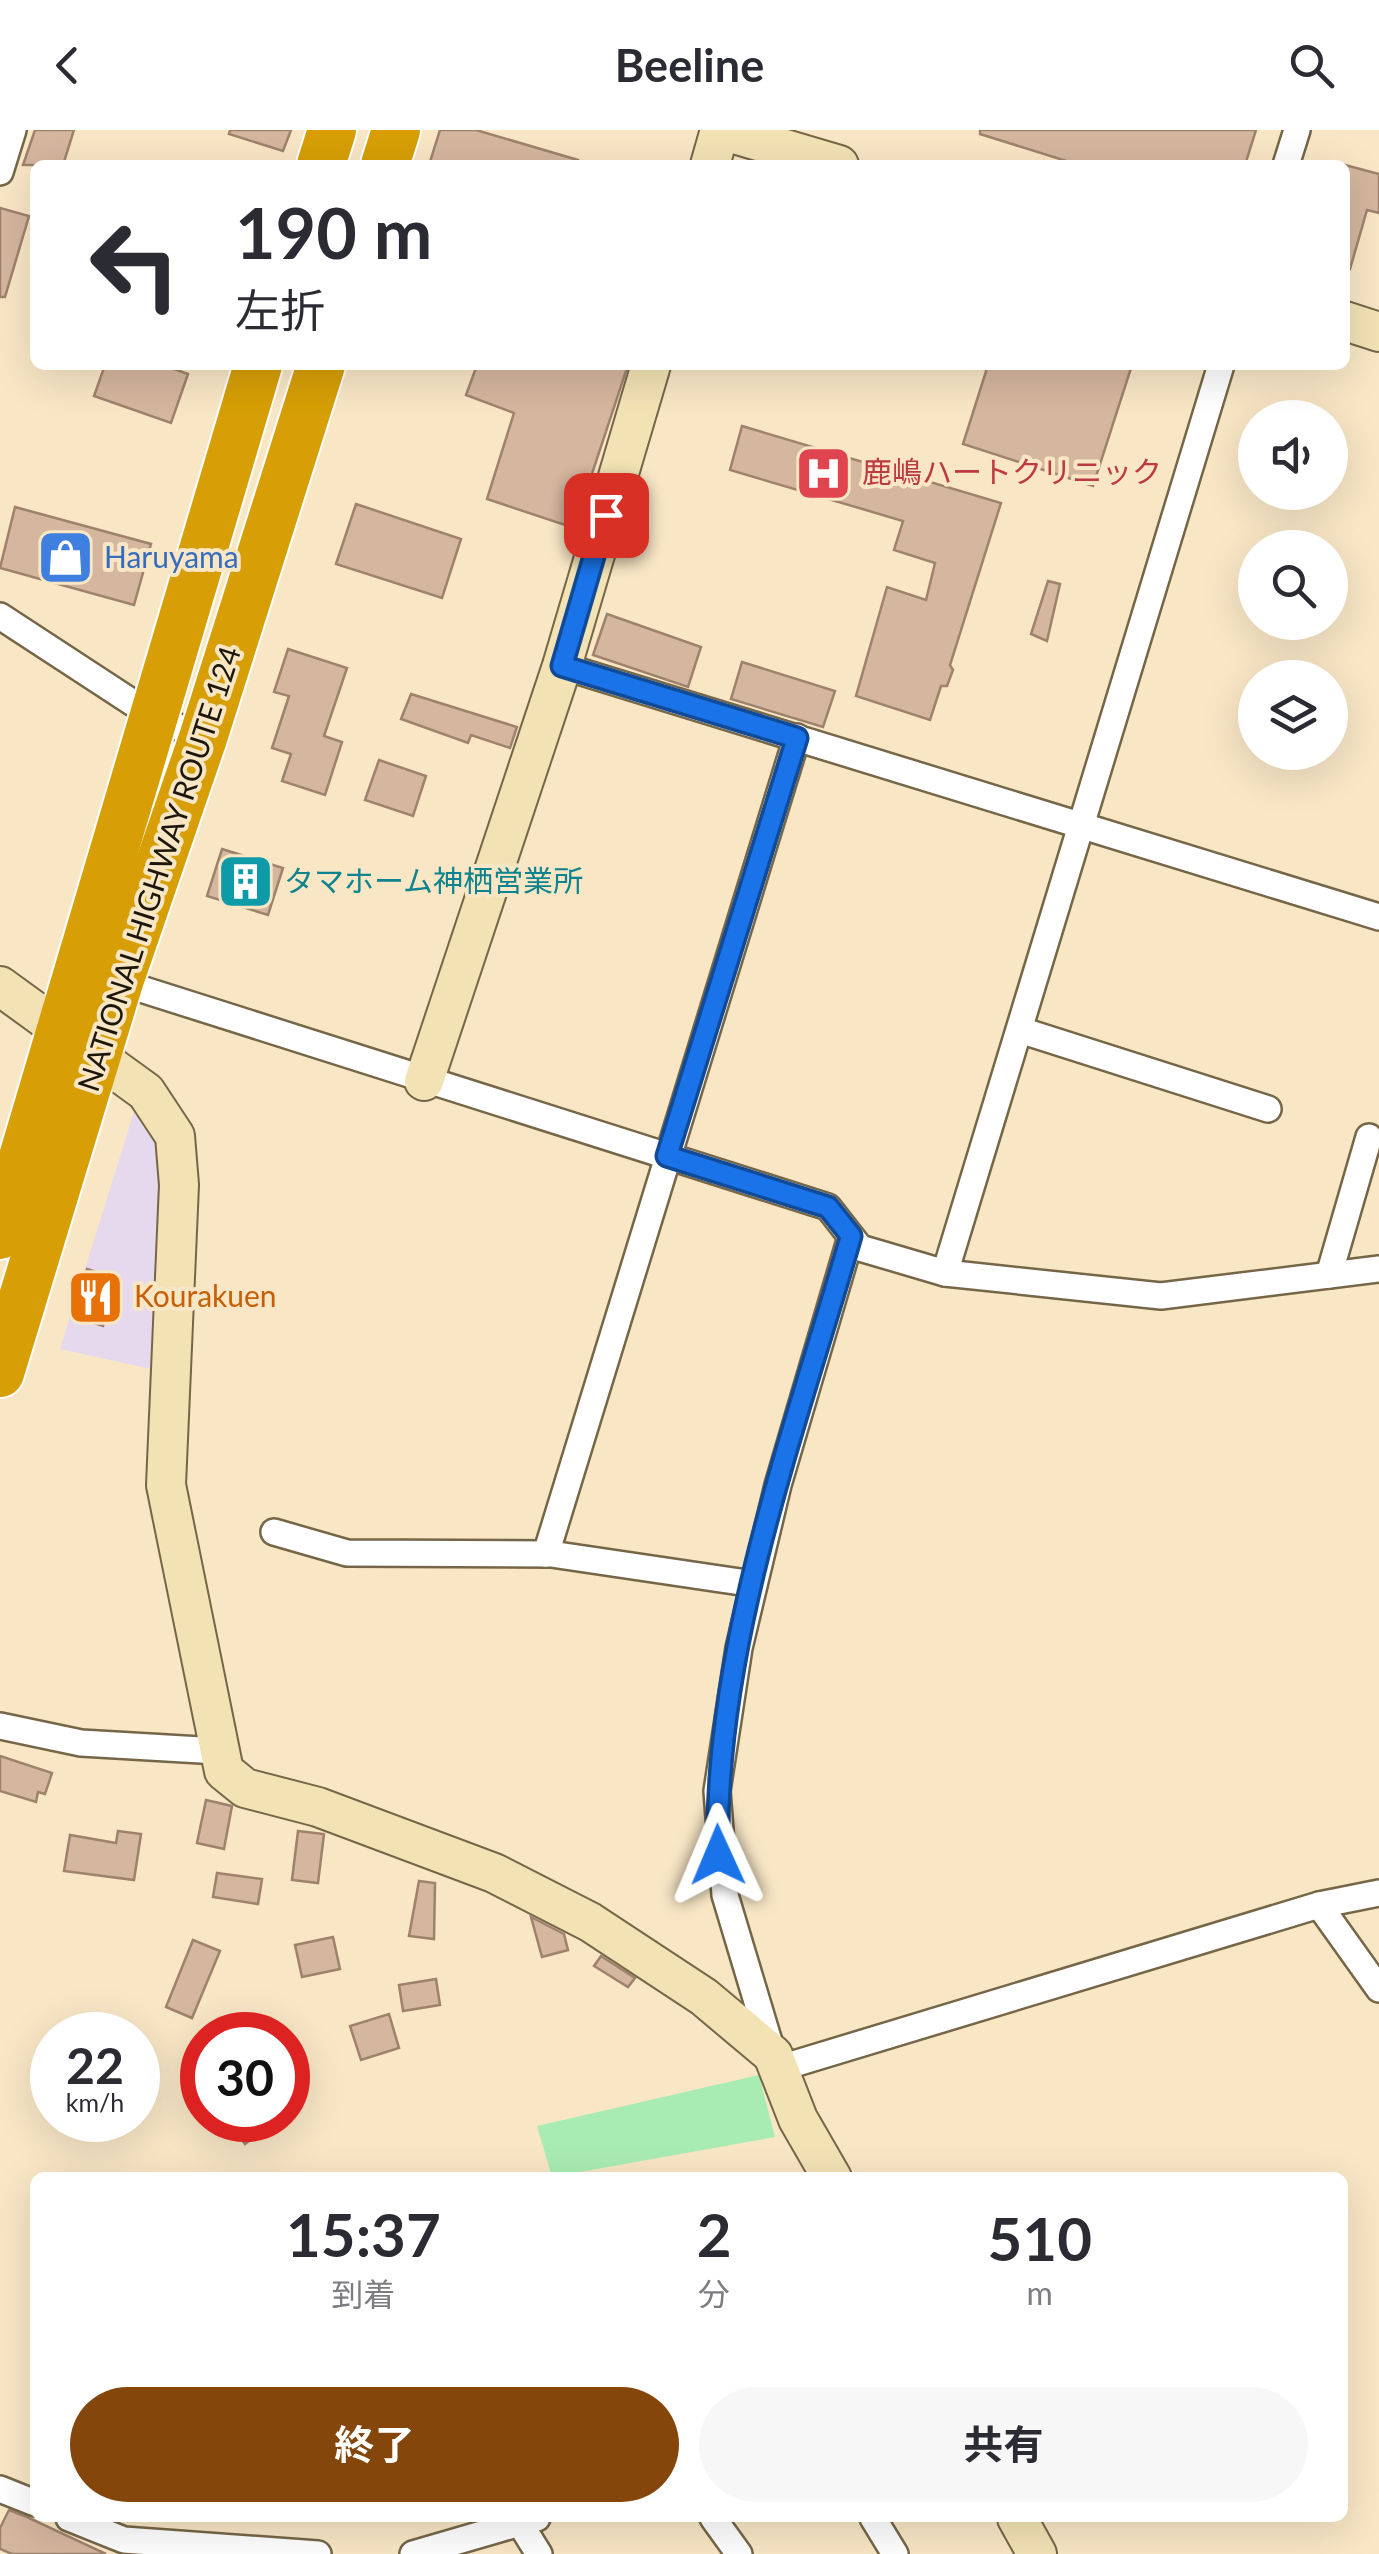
<!DOCTYPE html>
<html lang="ja">
<meta charset="utf-8">
<style>
body{margin:0;font-family:Lato,"Noto Sans JP",sans-serif;background:#f7f7f7;color:#2b2b33;height:100vh;display:flex;flex-direction:column;font-size:38px;white-space:nowrap}
*{box-sizing:border-box;margin:0}
p{font-size:32px;color:#7c7c81}
.icon{flex:none;width:55px;height:55px;fill:none;stroke:currentColor;stroke-width:2;stroke-linecap:round;stroke-linejoin:round}
.map{position:relative;flex:1;overflow:hidden}
.side{position:absolute;left:30px;top:2042px;width:1318px;height:350px;display:flex;flex-direction:column;background:#fff;border-radius:15px;box-shadow:0 10px 40px #0002}
.side>*{flex:none}
.top-card{position:absolute;left:30px;top:30px;width:1320px;height:210px;border-radius:15px;box-shadow:0 10px 40px #0002;background:#fff;color:#2b2b33;overflow:hidden}
.controls{position:absolute;left:1238px;top:270px;display:grid;gap:20px}
.controls a{display:grid;place-items:center;width:110px;height:110px;border-radius:50%;background:#fff;box-shadow:0 10px 40px #0002;font-size:50px}
.speed{position:absolute;left:30px;top:1882px;display:flex;gap:20px;font-size:50px;font-weight:700;text-align:center}
.speed>*{display:grid;place-content:center;width:130px;height:130px;border-radius:50%;background:#fff;box-shadow:0 10px 40px #0002;line-height:1}
.speed small{font-size:25px;font-weight:400}
.speed .limit{border:15px solid #d22;background:#fff;color:#111}
.pin{position:absolute;display:grid;place-items:center;width:85px;height:85px;color:#fff;margin:-42px;border-radius:20px;box-shadow:0 5px 15px #0006}
.me{position:absolute;width:110px;margin:-55px;rotate:359deg;stroke-linejoin:round;filter:drop-shadow(0 0 8px #0008)}
.turn{display:flex;align-items:center;gap:35px;height:210px;padding:0 40px;font-size:45px}
.turn .icon{width:130px;height:130px;stroke-width:2.5}
.turn b{display:block;font-size:70px;line-height:85px}
.eta{display:flex;justify-content:space-evenly;align-items:center;height:170px;text-align:center}
.eta b{font-size:60px;font-weight:700;line-height:70px}
.button{display:flex;gap:20px;margin-top:auto;padding:20px 40px}
.button a{flex:1;height:115px;border-radius:60px;background:#85460b;color:#fff;font-size:40px;font-weight:700;line-height:115px;text-align:center}
.button a+a{background:#f7f7f7;color:#2b2b33}
header{display:flex;justify-content:space-between;align-items:center;height:130px;padding:0 40px;background:#fff;font-size:45px;font-weight:700}
.map>svg:first-child{display:block}
.commercial{fill:#e6d9ed}
.green{fill:#a9ecb3}
.building{fill:#d5b69f;stroke:#9f826c;stroke-width:2.5}
.lines{fill:none;stroke-linecap:round;stroke-linejoin:round}
.street-casing{stroke:#766648;stroke-width:30}
.secondary-casing{stroke:#766648;stroke-width:42}
.highway-casing{stroke:#fff;stroke-width:52}
.street{stroke:#fff;stroke-width:25}
.secondary{stroke:#f3e2b4;stroke-width:38}
.highway{stroke:#d79f05;stroke-width:48}
.route-casing{stroke:#114b97;stroke-width:25}
.route{stroke:#1a73e8;stroke-width:18}
.labels{text-anchor:middle;stroke-width:8;stroke-linejoin:round;paint-order:stroke}
.health-label{font-size:30px;fill:#be3a42;stroke:#f8e6c5;text-anchor:start}
.shop-label{font-size:30px;fill:#366cbe;stroke:#f8e6c5;text-anchor:start}
.street-label{font-size:30px;fill:#1d170b;stroke:#f8e6c5}
.culture-label{font-size:30px;fill:#0d838f;stroke:#f8e6c5;text-anchor:start}
.food-label{font-size:30px;fill:#c56008;stroke:#f8e6c5;text-anchor:start}
</style>
<header><svg class="icon" aria-label="back" viewBox="0 0 24 24"><path d="M15 5l-7 7 7 7"/></svg>Beeline<svg class="icon" aria-label="search" viewBox="0 0 24 24"><circle cx="10" cy="10" r="6"/><path d="M15 15l6 6"/></svg></header>
<div class="map">
<svg width="1379" height="2424" viewBox="0 0 1379 2424">
<rect width="100%" height="100%" fill="#f8e6c5"/>
<polygon class="commercial" points="134,982 161,1011 164,1057 156,1240 60,1219"/>
<polygon class="green" points="759,1945 775,2007 552,2047 537,1996"/>
<g class="building">
<polygon points="35,0 74,0 63,35 23,35"/>
<polygon points="230,0 291,0 283,21 229,4"/>
<polygon points="440,0 476,0 578,30 578,35 429,35"/>
<polygon points="980,0 1256,0 1245,35 1079,35 980,4"/>
<polygon points="1345,35 1379,44 1379,83 1367,80 1350,139 1345,138"/>
<polygon points="0,78 29,86 5,167 0,167"/>
<polygon points="105,235 163,235 188,244 171,293 94,266"/>
<polygon points="477,235 628,235 574,398 487,369 514,283 466,265"/>
<polygon points="988,235 1132,235 1093,356 963,314"/>
<polygon points="742,296 1001,373 950,535 953,540 947,556 941,556 930,590 856,566 887,457 926,470 935,433 894,420 903,391 730,340"/>
<polygon points="356,374 461,409 442,468 336,434"/>
<polygon points="15,377 151,414 134,475 0,438"/>
<polygon points="1048,451 1060,454 1047,511 1031,504"/>
<polygon points="607,484 701,517 688,557 593,525"/>
<polygon points="288,519 347,538 324,606 342,612 325,665 282,651 291,624 272,618 289,566 274,562"/>
<polygon points="742,532 835,561 823,597 731,569"/>
<polygon points="411,564 517,597 510,618 471,605 468,613 401,589"/>
<polygon points="379,630 426,646 413,686 365,670"/>
<polygon points="222,719 283,738 268,785 207,766"/>
<polygon points="87,1139 118,1149 103,1196 72,1186"/>
<polygon points="0,1626 52,1643 45,1664 38,1662 36,1672 0,1661"/>
<polygon points="206,1670 232,1676 224,1719 197,1713"/>
<polygon points="118,1701 141,1704 134,1750 64,1741 70,1705 116,1713"/>
<polygon points="298,1701 324,1704 318,1753 292,1750"/>
<polygon points="217,1743 262,1749 258,1774 213,1767"/>
<polygon points="419,1751 435,1753 434,1809 409,1806"/>
<polygon points="531,1787 564,1804 568,1820 542,1827"/>
<polygon points="333,1807 340,1839 302,1847 295,1815"/>
<polygon points="193,1810 220,1821 192,1888 166,1877"/>
<polygon points="601,1826 635,1848 628,1857 594,1836"/>
<polygon points="436,1849 440,1875 403,1881 399,1855"/>
<polygon points="389,1884 399,1918 361,1930 350,1896"/>
<polygon points="227,1990 278,1990 245,2014"/>
<polygon points="9,2380 27,2387 106,2424 12,2424 0,2419 0,2398"/>
</g>
<g class="lines">
<defs>
<g id="street">
<polyline points="1286,35 1297,0"/>
<polyline points="0,42 13,0"/>
<polyline points="0,486 153,586 203,608"/>
<polyline points="562,536 1379,787"/>
<polyline points="119,852 828,1077 860,1118 945,1143 1161,1166 1379,1139"/>
<polyline points="1020,900 1268,979"/>
<polyline points="851,1107 778,1355 739,1518 717,1661 725,1765 773,1925 787,1936 1319,1775 1379,1763"/>
<polyline points="945,1143 1221,235"/>
<polyline points="1329,1145 1369,1007"/>
<polyline points="274,1402 347,1423 551,1424 754,1454"/>
<polyline points="546,1424 797,607"/>
<polyline points="0,1596 81,1613 218,1621"/>
<polyline points="1319,1775 1379,1859"/>
<polyline points="0,2359 35,2373"/>
<polyline points="69,2388 124,2410 318,2424"/>
<polyline points="713,2388 739,2424"/>
<polyline points="873,2388 895,2424"/>
<polyline points="521,2395 539,2424"/>
<polyline points="413,2424 537,2388"/>
</g>
<g id="secondary">
<polyline points="721,0 839,35"/>
<polyline points="710,35 720,0"/>
<polyline points="1345,191 1379,202"/>
<polyline points="0,856 146,962 175,1006 179,1055 166,1355 224,1641 245,1658 318,1677 494,1743 590,1792 704,1867 773,1925 798,1989 832,2048"/>
<polyline points="424,951 562,536 651,235"/>
<polyline points="1017,2388 1037,2424"/>
</g>
<g id="highway">
<polyline points="321,35 332,0"/>
<polyline points="385,35 396,0"/>
<polyline points="0,1105 258,235"/>
<polyline points="0,1243 119,852 203,608 321,235"/>
</g>
</defs>
<use href="#street" class="street-casing"/>
<use href="#secondary" class="secondary-casing"/>
<use href="#highway" class="highway-casing"/>
<use href="#street" class="street"/>
<use href="#secondary" class="secondary"/>
<use href="#highway" class="highway"/>
</g>
<g class="lines">
<defs>
<path id="route" d="M606,385L562,536L797,608L667,1026L828,1077L851,1106C794,1303 713,1519 718,1725"/>
</defs>
<use href="#route" class="route-casing"/>
<use href="#route" class="route"/>
</g>
<defs>
<symbol id="hospital-square" viewBox="-11 -11 22 22"><rect x="-9" y="-9" width="18" height="18" rx="4" fill="#e0444e" stroke="#f8e6c5"/><path d="M-5-5h3v3.5h4V-5h3V5h-3V1.5h-4V5h-3Z" fill="#fff"/></symbol>
<symbol id="shop-square" viewBox="-11 -11 22 22"><rect x="-9" y="-9" width="18" height="18" rx="4" fill="#3f7fe0" stroke="#f8e6c5"/><path d="M-5-2.5h2.3a2.7 3.5 0 0 1 5.4 0H5L5.5 6h-11ZM-1.5-2.5h3a1.5 2.3 0 0 0-3 0Z" fill="#fff"/></symbol>
<symbol id="building-square" viewBox="-11 -11 22 22"><rect x="-9" y="-9" width="18" height="18" rx="4" fill="#0f9aa8" stroke="#f8e6c5"/><path d="M-4-6H4V6H1V3H-1V6H-4ZM-2.5-4.3h1.7v1.8h-1.7ZM.8-4.3h1.7v1.8H.8ZM-2.5-1h1.7V.8h-1.7ZM.8-1h1.7V.8H.8Z" fill="#fff"/></symbol>
<symbol id="restaurant-square" viewBox="-11 -11 22 22"><rect x="-9" y="-9" width="18" height="18" rx="4" fill="#e8710a" stroke="#f8e6c5"/><path d="M-5-6h1v4h1v-4h1v4h1v-4h1v5L-1.5 .5V6h-2V.5L-5-1ZM5-6V6H3V1.5H1.5Q1.5-4 5-6Z" fill="#fff"/></symbol>
</defs>
<g fill-rule="evenodd">
<use href="#hospital-square" x="792" y="312" width="63" height="63"/>
<use href="#shop-square" x="34" y="396" width="63" height="63"/>
<use href="#building-square" x="214" y="720" width="63" height="63"/>
<use href="#restaurant-square" x="64" y="1136" width="63" height="63"/>
</g>
<g class="labels">
<g class="health-label">
<text x="862" y="353">鹿嶋ハートクリニック</text>
</g>
<g class="shop-label">
<text x="104" y="438">Haruyama</text>
</g>
<g class="street-label">
<text transform="translate(160 739) rotate(-72)" y="10">NATIONAL HIGHWAY ROUTE 124</text>
</g>
<g class="culture-label">
<text x="284" y="762">タマホーム神栖営業所</text>
</g>
<g class="food-label">
<text x="134" y="1177">Kourakuen</text>
</g>
</g>
</svg>
<div class="controls">
<a><svg class="icon" aria-label="sound" viewBox="0 0 24 24"><path d="M4 9h4l5-4v14l-5-4H4zM17 9q2 3 0 6"/></svg></a>
<a><svg class="icon" aria-label="search" viewBox="0 0 24 24"><circle cx="10" cy="10" r="6"/><path d="M15 15l6 6"/></svg></a>
<a><svg class="icon" aria-label="layers" viewBox="0 0 24 24"><path d="M12 4l9 5-9 5-9-5zM3 14l9 5 9-5"/></svg></a>
</div>
<div class="speed"><div>22<small>km/h</small></div><div class="limit">30</div></div>
<div class="pin" style="left:606px;top:385px;background:#d93025"><svg class="icon" aria-label="arrive" viewBox="0 0 24 24"><path d="M6 21V4h12l-3 4 3 4H6"/></svg></div>
<svg class="me" style="left:718px;top:1725px" viewBox="-20 -20 40 40"><path d="M0-17L14 15 0 8-14 15z" fill="#1a73e8" stroke="#fff" stroke-width="4"/></svg>
<div class="top-card">
<div class="turn"><svg class="icon" aria-label="left" viewBox="0 0 24 24"><path d="M17 20v-9H6M10 6l-5 5 5 5"/></svg><div><b>190 m</b>左折</div></div>
</div>
<section class="side">
<div class="eta">
<div><b>15:37</b><p>到着</p></div>
<div><b>2</b><p>分</p></div>
<div><b>510</b><p>m</p></div>
</div>
<div class="button"><a>終了</a><a>共有</a></div>
</section>
</div>
